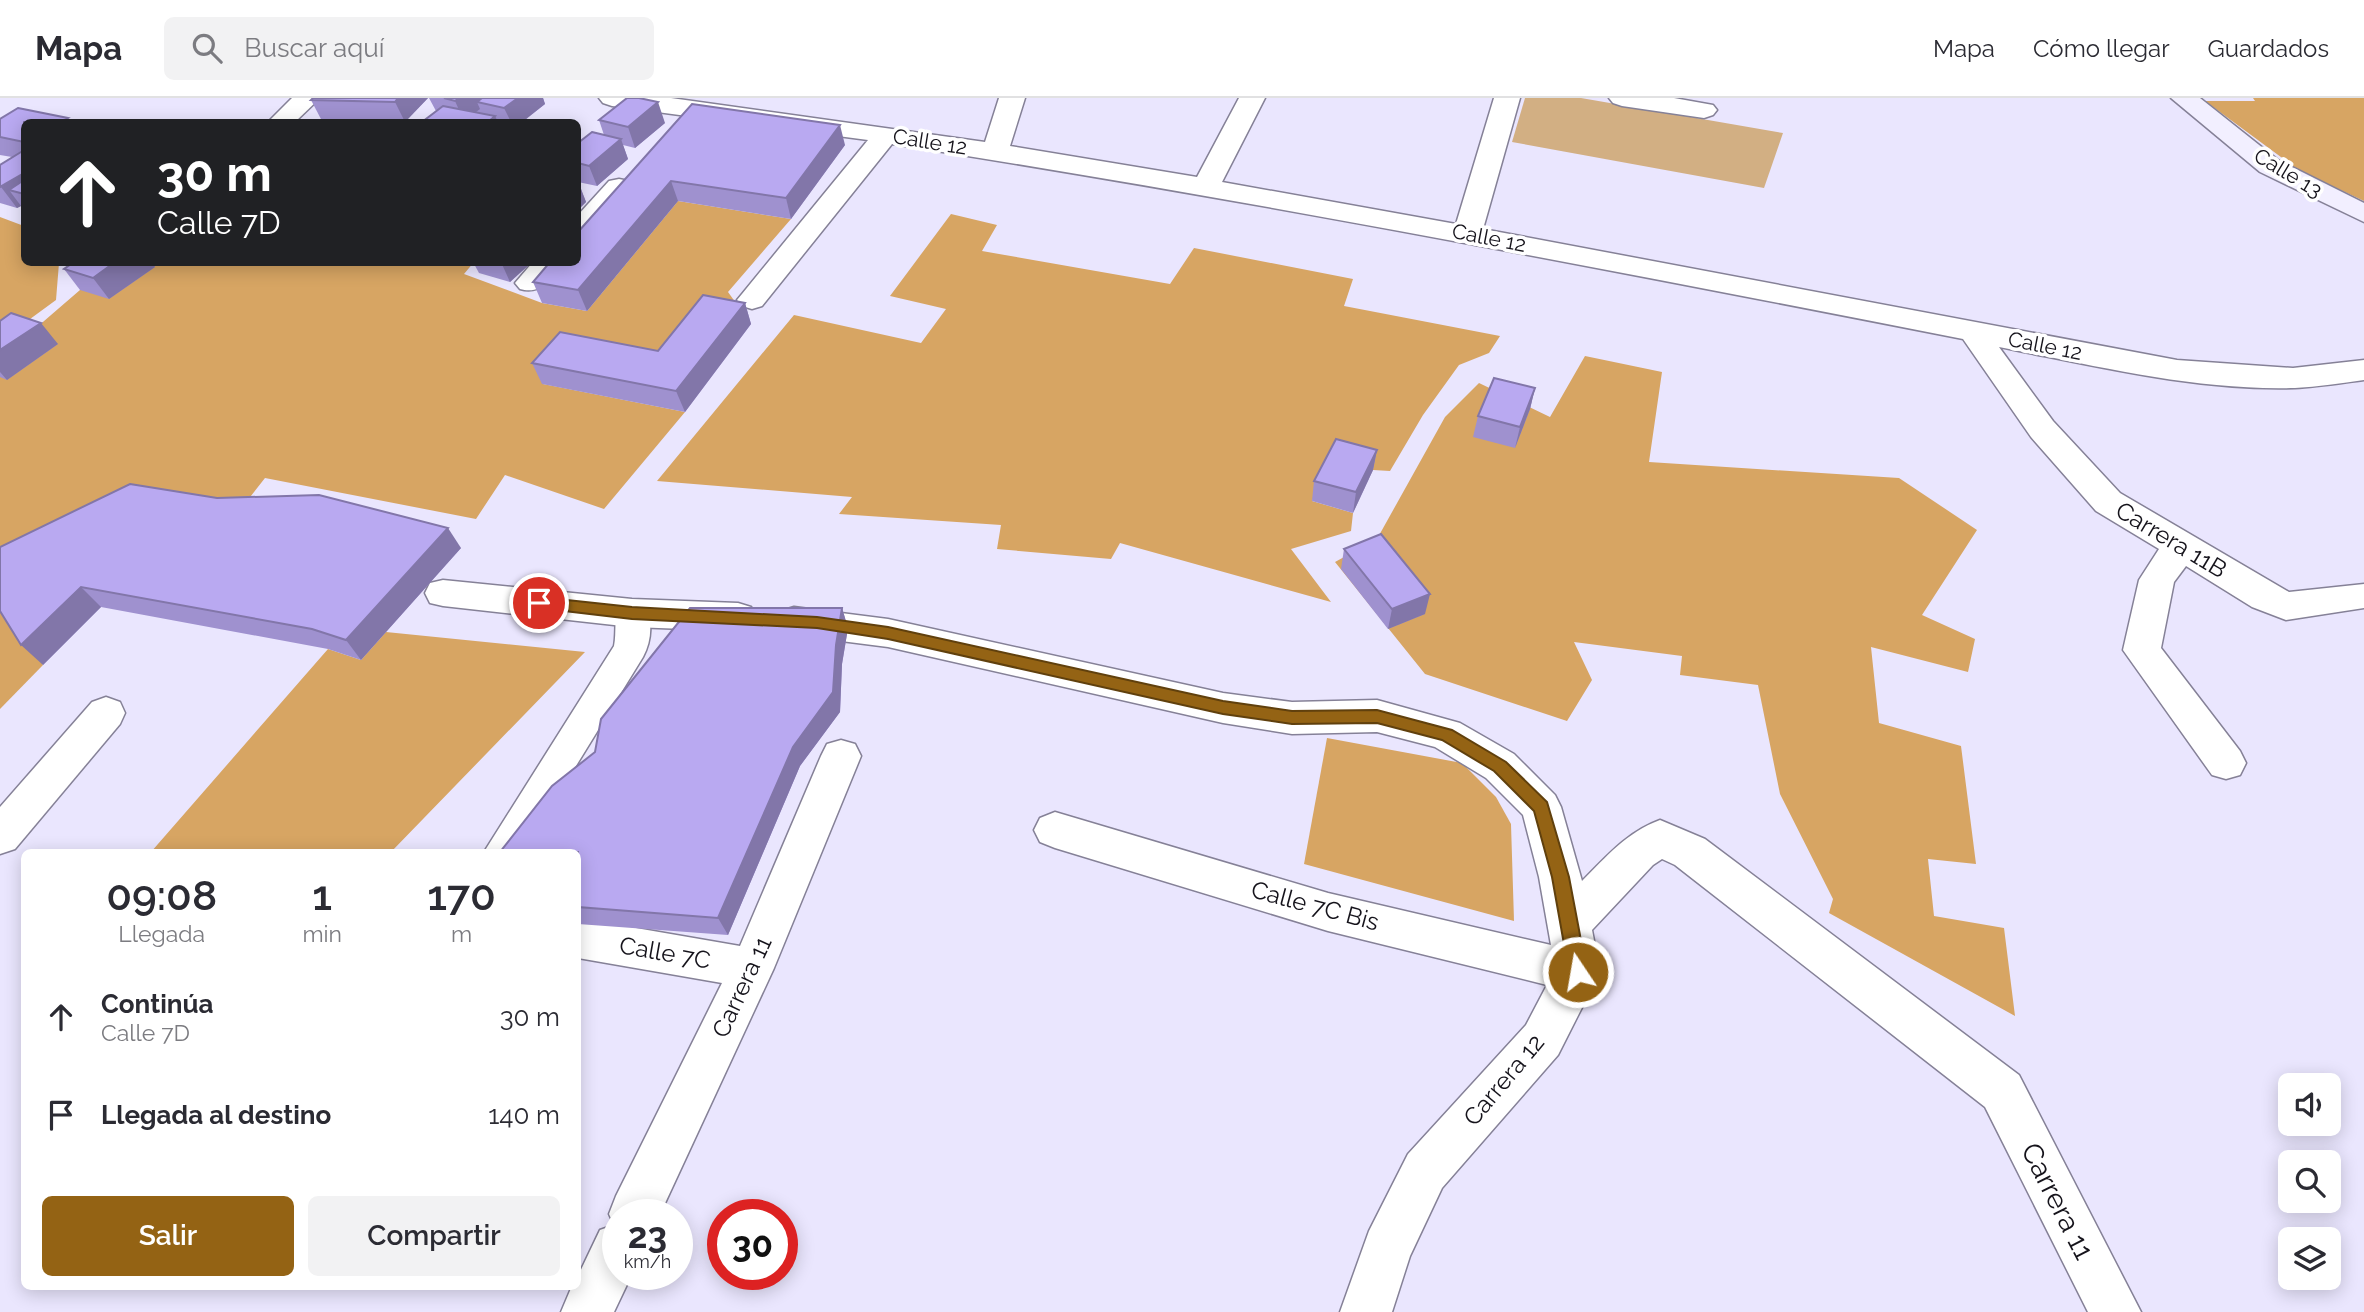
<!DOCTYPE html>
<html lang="es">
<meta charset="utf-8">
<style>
body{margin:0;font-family:Raleway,sans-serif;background:#f2f2f3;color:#2b2b33;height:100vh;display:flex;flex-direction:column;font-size:26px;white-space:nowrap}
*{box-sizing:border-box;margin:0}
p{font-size:23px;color:#7c7c81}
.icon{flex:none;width:38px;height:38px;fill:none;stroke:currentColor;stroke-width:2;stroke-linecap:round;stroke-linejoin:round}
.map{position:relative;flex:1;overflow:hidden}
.side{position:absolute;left:21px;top:751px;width:560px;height:441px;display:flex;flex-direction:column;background:#fff;border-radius:10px;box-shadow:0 4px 18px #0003}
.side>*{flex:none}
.guide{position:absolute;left:21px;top:21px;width:560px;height:147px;border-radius:10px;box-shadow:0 4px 18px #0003;background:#202124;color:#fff;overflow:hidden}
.controls{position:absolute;left:2278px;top:975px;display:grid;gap:14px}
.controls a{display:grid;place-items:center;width:63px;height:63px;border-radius:10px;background:#fff;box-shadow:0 4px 18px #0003;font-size:35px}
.speed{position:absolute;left:602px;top:1101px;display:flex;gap:14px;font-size:35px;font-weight:700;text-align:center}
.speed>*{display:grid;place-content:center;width:91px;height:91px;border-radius:50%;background:#fff;box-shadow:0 4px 18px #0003;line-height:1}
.speed small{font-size:18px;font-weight:400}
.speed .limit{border:10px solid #d22;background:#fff;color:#111}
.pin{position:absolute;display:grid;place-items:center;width:60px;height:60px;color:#fff;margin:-30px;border:4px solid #fff;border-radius:50%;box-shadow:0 2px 7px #0007}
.me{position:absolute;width:77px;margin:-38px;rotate:348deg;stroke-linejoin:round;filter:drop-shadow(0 0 5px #0008)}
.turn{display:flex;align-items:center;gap:24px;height:147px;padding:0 21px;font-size:32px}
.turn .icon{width:91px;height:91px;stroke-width:2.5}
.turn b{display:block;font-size:49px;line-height:60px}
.eta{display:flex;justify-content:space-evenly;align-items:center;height:119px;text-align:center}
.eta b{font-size:42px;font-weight:600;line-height:49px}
.cta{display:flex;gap:14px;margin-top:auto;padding:14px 21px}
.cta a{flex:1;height:80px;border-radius:10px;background:#946314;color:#fff;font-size:28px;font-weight:600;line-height:80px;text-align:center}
.cta a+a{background:#f2f2f3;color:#2b2b33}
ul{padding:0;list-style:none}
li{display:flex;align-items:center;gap:21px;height:98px;padding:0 21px}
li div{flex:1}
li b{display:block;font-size:26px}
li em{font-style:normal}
header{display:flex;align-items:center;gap:42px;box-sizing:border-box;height:98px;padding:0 35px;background:#fff;border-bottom:2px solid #e1e1e2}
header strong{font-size:33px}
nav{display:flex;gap:38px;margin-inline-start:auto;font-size:24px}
.search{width:490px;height:63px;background:#f2f2f3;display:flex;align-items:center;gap:18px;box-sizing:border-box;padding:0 24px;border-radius:10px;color:#7c7c81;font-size:26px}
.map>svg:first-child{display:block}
.green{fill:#d2af83}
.forest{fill:#d7a563}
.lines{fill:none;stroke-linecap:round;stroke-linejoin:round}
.pedestrian-casing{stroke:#858197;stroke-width:3}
.minor-casing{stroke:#858197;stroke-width:3}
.secondary-casing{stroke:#858197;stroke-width:3}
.pedestrian{fill:#fff;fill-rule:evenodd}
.minor{fill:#fff;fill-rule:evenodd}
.secondary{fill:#f2efff;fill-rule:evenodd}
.wall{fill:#9f91cf}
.shaded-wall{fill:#8276a9}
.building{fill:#b9a9f1;stroke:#8276a9;stroke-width:2}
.route{fill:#946314;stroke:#60400d;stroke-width:2}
.labels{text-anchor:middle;stroke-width:7;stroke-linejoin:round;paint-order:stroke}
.far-street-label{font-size:21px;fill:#15131b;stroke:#fff}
.street-label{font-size:24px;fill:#15131b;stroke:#fff}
.near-street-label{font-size:28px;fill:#15131b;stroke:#fff}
</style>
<header>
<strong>Mapa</strong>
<div class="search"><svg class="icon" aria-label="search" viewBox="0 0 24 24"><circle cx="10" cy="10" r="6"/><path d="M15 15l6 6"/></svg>Buscar aquí</div>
<nav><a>Mapa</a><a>Cómo llegar</a><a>Guardados</a></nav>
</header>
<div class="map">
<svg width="2364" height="1214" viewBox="0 0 2364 1214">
<rect width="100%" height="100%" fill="#eae6fe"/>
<polygon class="green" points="1525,0 1581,0 1783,35 1764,90 1512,44"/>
<g class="forest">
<polygon points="2253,0 2364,0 2364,103 2300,73 2205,3 2255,3"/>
<polygon points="678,103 791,121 728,194 751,226 710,218 666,274 543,286 685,314 604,411 505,377 476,421 265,380 233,421 0,479 0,279 29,236 80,192 141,165 474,164 464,176 542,205 587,213"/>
<polygon points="951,116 997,127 982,153 1170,186 1194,150 1353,181 1344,208 1500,238 1489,255 1459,267 1423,317 1390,373 1373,372 1333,362 1312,403 1353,415 1351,433 1291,451 1331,504 1120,445 1111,461 997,451 1001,427 839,416 852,399 657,383 794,217 921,245 946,211 890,198"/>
<polygon points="0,119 24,128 24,164 59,165 56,202 0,243"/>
<polygon points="1585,258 1662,274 1649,364 1899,380 1977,432 1922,517 1975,541 1968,574 1871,549 1879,625 1961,648 1976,766 1928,761 1934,818 2004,830 2015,918 1829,815 1833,801 1780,696 1758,587 1680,577 1682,558 1574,544 1592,582 1567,623 1425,576 1335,464 1377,441 1445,319 1479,285 1550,319"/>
<polygon points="0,498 43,567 0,611"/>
<polygon points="386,534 585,554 391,754 151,754 328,551 361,562"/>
<polygon points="1327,640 1462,665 1496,699 1511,726 1514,823 1304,766"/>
</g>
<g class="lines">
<defs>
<path id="pedestrian" d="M632,502L644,506C653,523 652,542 643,559L523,754H484L614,548C617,534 613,519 620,506Z"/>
<g id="minor">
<polygon points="292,0 320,0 295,24 268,24"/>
<path d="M599,0H671L985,44L999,0H1025L1010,48L1197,79L1239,0H1265L1222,84L1456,126L1494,0H1520L1483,131L2177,262L2293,270L2364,262V282C2341,285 2318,289 2295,290C2196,293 2096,268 1999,249L2053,323L2120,395L2289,494L2364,486V510L2286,522L2252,509L2186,468L2174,484L2161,550L2240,653L2246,665L2240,677L2226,681L2212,677L2123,552L2139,482L2159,451L2096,413L2031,339L1963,241C1606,171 1251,102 892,46L762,208L752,211L742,208L737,202L742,196L868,42L612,8L603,5Z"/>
<polygon points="1609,0 1674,0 1713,7 1717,12 1713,17 1704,20 1622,8 1613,5"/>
<polygon points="619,81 629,83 633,89 588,139 578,141 578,117 609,83"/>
<path d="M533,164H563C552,181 541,197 520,191L515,185Z"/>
<polygon points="443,482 632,501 738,505 751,509 756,519 751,529 738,533 632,529 443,508 430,505 425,495 430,485"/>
<path d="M794,509L888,521L1223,595L1292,604L1377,602L1460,625L1514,656L1555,697L1561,709L1582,783C1606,759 1627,734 1660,722L1705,741L2019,977L2141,1214H2088L1985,1009L1675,767L1662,761L1653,767L1592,832L1600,874L1558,957L1442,1090L1410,1158L1392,1214H1340L1369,1133L1408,1056L1526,927L1547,887L1328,833L1055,750L1040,744L1034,732L1040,720L1055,714L1328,795L1551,847L1539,779L1523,717L1486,680L1435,649L1377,634L1292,636L1223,625L888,549L794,537L781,533L776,523L781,513Z"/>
<polygon points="106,599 120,604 125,615 120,626 15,751 0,756 0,709 92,604"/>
<polygon points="841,642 855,646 861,658 774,870 660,1116 618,1116 618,1176 632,1176 614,1214 561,1214 572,1188 578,1188 578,1178 600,1132 614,1127 609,1116 616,1098 722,885 578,860 578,820 740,848 821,658 827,646"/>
</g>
<polygon id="secondary" points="2171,0 2200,0 2278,62 2364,105 2364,124 2260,74"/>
</defs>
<use href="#pedestrian" class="pedestrian-casing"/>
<use href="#minor" class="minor-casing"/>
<use href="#secondary" class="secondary-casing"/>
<use href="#pedestrian" class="pedestrian"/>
<use href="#minor" class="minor"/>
<use href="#secondary" class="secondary"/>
</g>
<g class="wall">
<polygon points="313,0 428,0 405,24 322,23 311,2"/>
<polygon points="429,0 543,0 545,6 525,22 537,24 422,24 436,13"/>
<polygon points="692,6 845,47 791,121 678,103 587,213 542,205 533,184"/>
<polygon points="68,20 70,24 24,24 24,112 21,108 17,110 0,105 0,67 12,59 0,57 0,21"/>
<polygon points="599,22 665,25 635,50 623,47 628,61 597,88 578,84 586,104 578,112 578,45 604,37"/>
<polygon points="74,164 152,164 155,169 109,201 80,192 64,171"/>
<polygon points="473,164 532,164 510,184 479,175"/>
<polygon points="745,205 751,226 685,314 542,286 532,265 658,253"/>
<polygon points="0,223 58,246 7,282 0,279"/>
<polygon points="1535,290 1530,311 1515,350 1473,339 1478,318"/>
<polygon points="1377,352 1373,372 1353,415 1312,403 1314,383"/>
<polygon points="0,449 461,450 361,562 328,551 101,509 43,567"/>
<polygon points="1344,451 1425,516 1388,531 1341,471"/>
<polygon points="842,510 848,530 842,566 840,614 800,668 728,837 578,826 578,754"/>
</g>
<g class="shaded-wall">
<polygon points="398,0 428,0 405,24 395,4"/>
<polygon points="459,0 496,0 477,4 480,11 464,23 455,3"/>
<polygon points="518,0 543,0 545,6 522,24 511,24 504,10"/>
<polygon points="658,4 665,25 635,50 628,29"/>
<polygon points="495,18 498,24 488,24"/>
<polygon points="840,27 845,47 791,121 786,100"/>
<polygon points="621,41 628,61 597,88 589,68"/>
<polygon points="24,75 24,96 9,92 21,108 17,110 1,89"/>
<polygon points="578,83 586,104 578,112"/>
<polygon points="671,83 678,103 587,213 578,192"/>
<polygon points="115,164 152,164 155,169 109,201 93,180"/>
<polygon points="501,164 532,164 510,184"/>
<polygon points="745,205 751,226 685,314 676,293"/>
<polygon points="41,225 58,246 7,282 0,274 0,252"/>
<polygon points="1535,290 1530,311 1515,350 1520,329"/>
<polygon points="1377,352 1373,372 1353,415 1356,394"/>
<polygon points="448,430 461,450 361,562 346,542"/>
<polygon points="81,489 101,509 43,567 21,547"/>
<polygon points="1430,496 1425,516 1388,531 1392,511"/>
<polygon points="842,510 848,530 842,566 840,614 800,668 728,837 718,820 793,649 836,547"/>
</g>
<g class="building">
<polygon points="313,0 398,0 395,4 311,2"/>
<polygon points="444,0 459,0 455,3"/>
<polygon points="482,0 518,0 504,10 477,4"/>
<polygon points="627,0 639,0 658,4 628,29 599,22"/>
<polygon points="692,6 840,27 786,100 671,83 578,192 533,184 550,164 578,164 578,134"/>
<polygon points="443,8 495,18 488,24 422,24"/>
<polygon points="18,10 68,20 61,24 24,24 24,44 0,39 0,21"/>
<polygon points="518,20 537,24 512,24"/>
<polygon points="592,34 621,41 589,68 578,65 578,45"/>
<polygon points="21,54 24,55 24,75 0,89 0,67"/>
<polygon points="24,82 24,96 9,92"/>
<polygon points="74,164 115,164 93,180 64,171"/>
<polygon points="703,197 745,205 676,293 532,265 560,234 658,253"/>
<polygon points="11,215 41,225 0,252 0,223"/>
<polygon points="1494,280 1535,290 1520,329 1478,318"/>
<polygon points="1336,341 1377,352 1356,394 1314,383"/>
<polygon points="130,386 217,400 319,397 448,430 346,542 312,531 81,489 21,547 0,513 0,449"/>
<polygon points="1381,436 1430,496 1392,511 1344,451"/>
<polygon points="690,510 842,510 836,547 833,594 793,649 718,820 578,809 578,754 500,754 552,688 595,654 601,621"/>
</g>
<polygon class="route" points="539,499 632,509 817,519 888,529 1223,603 1292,613 1377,612 1452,632 1506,664 1547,704 1569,779 1587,874 1584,880 1578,882 1571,880 1569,874 1552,779 1534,713 1494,673 1442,642 1377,625 1292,626 1223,616 888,541 817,530 632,521 539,510 532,505"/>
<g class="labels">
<g class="far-street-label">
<text transform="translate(930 44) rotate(9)" y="7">Calle 12</text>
<text transform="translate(2288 75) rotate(31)" y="7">Calle 13</text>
<text transform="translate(1489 140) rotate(11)" y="7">Calle 12</text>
<text transform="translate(2045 248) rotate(11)" y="7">Calle 12</text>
</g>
<g class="street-label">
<text transform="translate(2171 442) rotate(31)" y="8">Carrera 11B</text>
<text transform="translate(1315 808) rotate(15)" y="8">Calle 7C Bis</text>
<text transform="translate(665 855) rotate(10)" y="8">Calle 7C</text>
<text transform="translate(742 889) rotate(-65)" y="8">Carrera 11</text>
<text transform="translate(1504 982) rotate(-50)" y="8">Carrera 12</text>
</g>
<g class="near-street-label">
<text transform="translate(2058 1103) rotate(63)" y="10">Carrera 11</text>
</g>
</g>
</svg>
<div class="controls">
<a><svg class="icon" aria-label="sound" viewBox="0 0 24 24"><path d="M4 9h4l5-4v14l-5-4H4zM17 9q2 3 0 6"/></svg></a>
<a><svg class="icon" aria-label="search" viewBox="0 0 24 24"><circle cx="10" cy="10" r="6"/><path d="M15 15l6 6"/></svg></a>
<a><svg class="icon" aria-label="layers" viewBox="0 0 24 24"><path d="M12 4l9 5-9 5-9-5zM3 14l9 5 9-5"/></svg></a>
</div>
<div class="speed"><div>23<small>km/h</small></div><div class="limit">30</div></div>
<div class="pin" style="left:539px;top:505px;background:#d93025"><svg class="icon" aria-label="arrive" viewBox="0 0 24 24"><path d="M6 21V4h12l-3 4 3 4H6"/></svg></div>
<svg class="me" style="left:1578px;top:874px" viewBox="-20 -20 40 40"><circle r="17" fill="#946314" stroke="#fff" stroke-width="3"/><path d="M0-11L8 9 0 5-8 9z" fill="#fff"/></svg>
<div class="guide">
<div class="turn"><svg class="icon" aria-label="ahead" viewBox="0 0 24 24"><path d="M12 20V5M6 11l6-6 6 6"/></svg><div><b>30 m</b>Calle 7D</div></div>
</div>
<section class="side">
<div class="eta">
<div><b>09:08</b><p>Llegada</p></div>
<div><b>1</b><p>min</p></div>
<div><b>170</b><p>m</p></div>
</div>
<ul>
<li><svg class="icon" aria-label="ahead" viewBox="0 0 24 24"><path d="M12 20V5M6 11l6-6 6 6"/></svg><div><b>Continúa</b><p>Calle 7D</p></div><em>30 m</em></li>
<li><svg class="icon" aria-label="arrive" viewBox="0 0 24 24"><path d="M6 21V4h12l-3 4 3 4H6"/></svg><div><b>Llegada al destino</b></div><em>140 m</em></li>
</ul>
<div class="cta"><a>Salir</a><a>Compartir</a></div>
</section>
</div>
